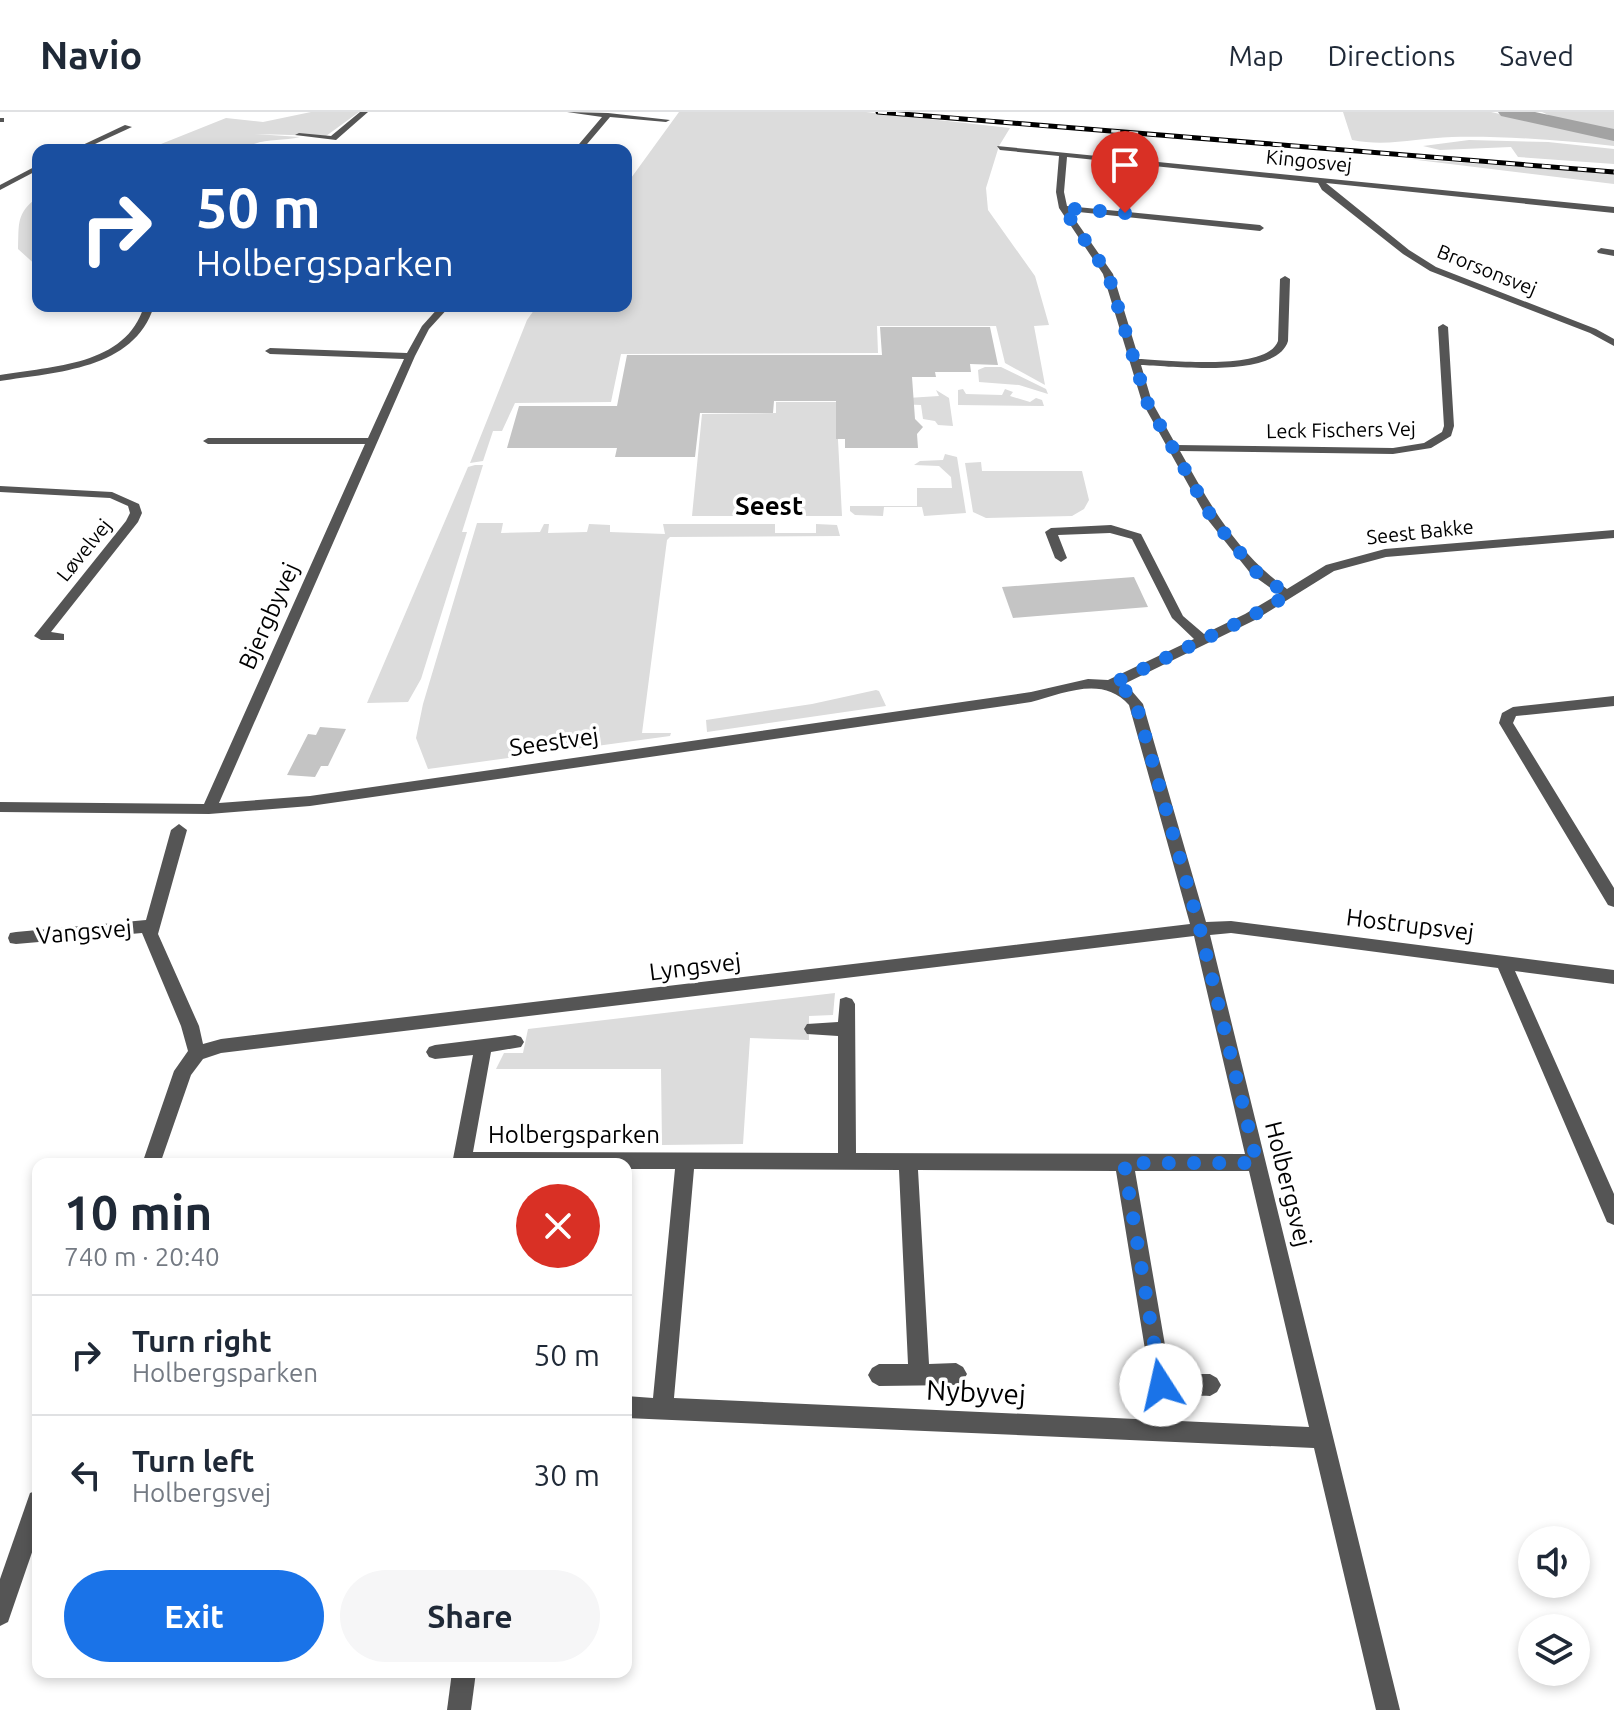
<!DOCTYPE html>
<meta charset="utf-8">
<style>
body{margin:0;font-family:Ubuntu,sans-serif;background:#f6f6f7;color:#1f2937;height:100vh;display:flex;flex-direction:column;font-size:30px;white-space:nowrap}
*{box-sizing:border-box;margin:0}
p{font-size:26px;color:#747a83}
.icon{flex:none;width:44px;height:44px;fill:none;stroke:currentColor;stroke-width:2;stroke-linecap:round;stroke-linejoin:round}
.map{position:relative;flex:1;overflow:hidden}
.drawer{position:absolute;left:32px;top:1046px;width:600px;height:520px;display:flex;flex-direction:column;background:#fff;border-radius:16px;box-shadow:0 4px 12px #0003}
.drawer>*{flex:none}
.top-card{position:absolute;left:32px;top:32px;width:600px;height:168px;border-radius:16px;box-shadow:0 4px 12px #0003;background:#1a4fa0;color:#fff;overflow:hidden}
.buttons{position:absolute;left:1518px;top:1414px;display:grid;gap:16px}
.buttons a{display:grid;place-items:center;width:72px;height:72px;border-radius:50%;background:#fff;box-shadow:0 4px 12px #0003;font-size:40px}
.pin{position:absolute;display:grid;place-items:center;width:68px;height:68px;color:#fff;margin:-82px -34px;border-radius:50% 50% 50% 0;rotate:-45deg;box-shadow:0 0 8px #0007}
.pin .icon{rotate:45deg}
.me{position:absolute;width:88px;margin:-44px;rotate:350deg;stroke-linejoin:round;filter:drop-shadow(0 0 6px #0008)}
.turn{display:flex;align-items:center;gap:28px;height:168px;padding:0 32px;font-size:36px}
.turn .icon{width:104px;height:104px;stroke-width:2.5}
.turn b{display:block;font-size:56px;line-height:68px}
.round{display:grid;place-items:center;flex:none;width:84px;height:84px;border-radius:42px;background:#f6f6f7}
.head{display:flex;align-items:center;justify-content:space-between;height:136px;padding:0 32px}
h1{font-size:48px;font-weight:700;line-height:60px}
.primary-button{display:flex;gap:16px;margin-top:auto;padding:16px 32px}
.primary-button a{flex:1;height:92px;border-radius:48px;background:#1a73e8;color:#fff;font-size:32px;font-weight:700;line-height:92px;text-align:center}
.primary-button a+a{background:#f6f6f7;color:#1f2937}
ul{padding:0;list-style:none}
li{display:flex;align-items:center;gap:24px;height:120px;padding:0 32px;border-top:2px solid #e0e1e3}
li div{flex:1}
li b{display:block;font-size:30px}
li em{font-style:normal}
header{display:flex;align-items:center;gap:48px;box-sizing:border-box;height:112px;padding:0 40px;background:#fff;border-bottom:2px solid #e0e1e3}
header strong{font-size:38px}
nav{display:flex;gap:44px;margin-inline-start:auto;font-size:28px}
.map>svg:first-child{display:block}
.green{fill:#dcdcdc}
.lines{fill:none;stroke-linecap:round;stroke-linejoin:round}
.river{fill:#a3a3a3;fill-rule:evenodd}
.building{fill:#c4c4c4}
.minor{fill:#555;fill-rule:evenodd}
.rail-casing{stroke:#000;stroke-width:5}
.rail{stroke:#fff;stroke-width:3;stroke-dasharray:9;stroke-linecap:butt}
.route{stroke:#1a73e8;stroke-width:14;stroke-dasharray:0 25.2}
.labels{text-anchor:middle;stroke-width:7;stroke-linejoin:round;paint-order:stroke}
.far-street-label{font-size:20px;fill:#000;stroke:#fff}
.street-label{font-size:24px;fill:#000;stroke:#fff}
.far-district-label{font-size:26px;font-weight:bold;fill:#000;stroke:#fff}
.near-street-label{font-size:28px;fill:#000;stroke:#fff}
</style>
<header>
<strong>Navio</strong>
<nav><a>Map</a><a>Directions</a><a>Saved</a></nav>
</header>
<div class="map">
<svg width="1614" height="1598" viewBox="0 0 1614 1598">
<rect width="100%" height="100%" fill="#fff"/>
<g class="green">
<path d="M311,0H359L326,24L255,22L300,25C280,30 260,25 243,38H146L226,6L263,10Z"/>
<polygon points="679,0 866,0 1010,16 999,34 986,76 988,98 1035,164 1049,213 1034,214 1045,273 1005,251 996,214 877,214 878,241 621,242 611,290 515,291 502,319 493,319 483,349 470,351 527,208 537,194 626,194 626,73"/>
<path d="M1343,0H1491L1614,27V34C1560,28 1506,24 1452,25C1418,26 1387,35 1352,28Z"/>
<polygon points="1542,0 1614,0 1614,18 1555,6"/>
<polygon points="1469,28 1548,30 1614,37 1614,52 1518,45 1511,35 1440,38 1423,34"/>
<polygon points="1409,47 1614,61 1614,72"/>
<path d="M38,85V155L18,137C19,111 16,101 38,85Z"/>
<polygon points="985,255 1001,255 1046,277 1048,282 1019,273 979,270 978,258"/>
<polygon points="963,277 966,282 1002,283 1005,277 1013,280 1010,284 1030,290 1036,286 1042,288 1044,294 958,293 958,278"/>
<polygon points="936,278 949,286 953,314 938,313 935,309 923,307 921,293 869,291 876,288 939,284"/>
<polygon points="776,290 836,290 842,404 692,404 702,302 776,301"/>
<polygon points="945,342 957,345 966,401 924,404 922,395 884,395 883,404 855,403 850,399 850,394 917,394 917,376 952,376 951,365 939,354 914,353 920,349 943,348"/>
<polygon points="981,350 982,359 1082,359 1089,388 1084,397 1072,404 986,406 973,400 965,351"/>
<polygon points="475,353 483,353 462,420 467,420 421,567 408,590 367,591 468,355"/>
<polygon points="477,411 503,411 501,421 540,420 544,412 549,412 548,421 587,420 589,412 610,413 610,420 665,422 663,412 775,412 775,421 816,421 816,412 837,413 840,424 670,425 667,428 642,621 671,621 670,624 428,657 416,626 423,592"/>
<polygon points="876,578 879,579 886,594 707,620 706,608 812,592"/>
<polygon points="835,881 833,903 809,904 809,928 750,926 743,1032 662,1033 661,957 496,957 504,941 523,941 528,917"/>
</g>
<g class="lines">
<polygon class="river" points="1498,0 1535,0 1614,17 1614,29 1501,4"/>
</g>
<g class="building">
<polygon points="880,215 990,215 998,253 970,252 971,260 935,260 936,265 912,265 915,307 923,315 917,322 918,336 845,336 845,327 836,327 836,289 774,289 773,301 700,301 695,345 615,345 617,336 507,336 519,294 617,294 627,243 882,243"/>
<polygon points="1134,465 1148,495 1013,506 1002,475"/>
<polygon points="320,615 346,617 328,654 321,654 315,665 287,663 308,622 316,623"/>
</g>
<g class="lines">
<g class="minor">
<polygon points="360,0 368,0 336,28 295,23 299,21 331,24"/>
<polygon points="567,0 608,1 670,8 666,10 610,5 582,38 574,38 602,5"/>
<rect x="0" y="6" width="4" height="4"/>
<polygon points="125,13 132,15 82,38 72,38"/>
<path d="M997,34L1614,95V101L1326,71L1409,138L1436,155L1596,217L1614,227V234L1590,221L1430,159L1403,142L1322,78L1318,71L1067,45L1064,80L1067,94L1260,113L1264,116L1260,119L1069,99L1113,162L1139,247C1167,248 1267,260 1278,229L1280,167L1285,164L1290,167L1288,229C1277,267 1172,254 1141,253L1152,290L1176,333L1393,336L1424,331L1442,320L1444,314L1438,215L1443,212L1448,215L1454,314L1451,324L1431,336L1393,342L1180,339C1211,394 1235,439 1287,477L1326,453L1385,437L1614,418V426L1386,445L1334,459L1255,508L1122,573L1131,578L1143,592L1206,810L1231,809L1614,858V872L1515,859L1614,1082V1113L1607,1110L1498,856L1231,821L1210,823L1400,1598H1376L1314,1336L626,1306V1284L653,1286L675,1057H626V1052H452L473,943L435,947L429,945L426,940L429,935L435,933L515,923L521,925L524,930L521,935L491,940L473,1040L838,1041V924L807,922L804,917L807,912L838,910L840,887L846,885L852,887L855,892L856,1041L1245,1042L1194,824L221,941L203,947L191,963L160,1052H142L174,959L188,939L181,914L142,821L16,832L10,831L8,826L10,821L16,820L146,808L171,718L179,712L187,718L158,822L199,914L203,932L221,927L1190,812L1129,593C1103,563 1064,581 1031,590L310,694L209,702L0,700V690L204,692L365,332H208L203,329L208,326H368L404,247L270,242L265,239L270,236L407,241L422,214L440,194H450L429,217L415,244L219,691L310,684L1031,580L1088,567L1108,568L1194,527L1172,506L1132,427L1110,421L1058,423L1067,446L1061,450L1055,446L1045,420L1051,416L1111,413L1141,422L1183,504L1204,522L1245,502L1279,482L1251,462L1208,408L1142,290L1103,162L1059,96L1056,80L1059,44L1000,38ZM694,1057L899,1058L908,1252H879L872,1256L868,1263L872,1270L879,1274L956,1273L963,1269L967,1262L963,1255L956,1251L929,1252L918,1058L1116,1059L1149,1262L1131,1261L1124,1265L1120,1272L1124,1279C1145,1288 1186,1283 1210,1284L1217,1280L1221,1273L1217,1266L1210,1262H1170L1135,1059H1249L1309,1315L674,1286Z"/>
<polygon points="38,53 38,58 0,78 0,73"/>
<polygon points="1601,136 1614,138 1614,144 1598,141 1597,139"/>
<path d="M144,194H154C134,258 56,260 0,269V263C52,254 126,254 144,194Z"/>
<polygon points="0,374 112,380 139,392 142,401 138,410 51,520 64,522 64,528 41,528 34,524 126,409 130,401 128,394 110,386 0,380"/>
<polygon points="1614,584 1614,594 1516,604 1513,611 1614,776 1614,795 1608,793 1499,611 1502,601 1513,595"/>
<polygon points="38,1378 38,1423 8,1510 0,1514 0,1467 30,1381"/>
<polygon points="452,1560 476,1560 471,1598 447,1598"/>
</g>
<defs>
<polyline id="rail" points="878,0 1614,60"/>
</defs>
<use href="#rail" class="rail-casing"/>
<use href="#rail" class="rail"/>
</g>
<g class="lines">
<polyline class="route" points="1125,101 1063,96 1108,162 1147,290 1212,406 1255,459 1288,483 1250,505 1112,572 1124,577 1136,592 1200,817 1257,1051 1124,1051 1161,1273"/>
</g>
<g class="labels">
<g class="far-street-label">
<text transform="translate(1309 49) rotate(6)" y="7">Kingosvej</text>
<text transform="translate(1487 158) rotate(22)" y="7">Brorsonsvej</text>
<text transform="translate(1341 318) rotate(-1)" y="7">Leck Fischers Vej</text>
<text transform="translate(1420 420) rotate(-6)" y="7">Seest Bakke</text>
<text transform="translate(84 438) rotate(-51)" y="7">Løvelvej</text>
</g>
<g class="street-label">
<text transform="translate(269 504) rotate(-66)" y="8">Bjergbyvej</text>
<text transform="translate(554 630) rotate(-8)" y="8">Seestvej</text>
<text transform="translate(1410 813) rotate(7)" y="8">Hostrupsvej</text>
<text transform="translate(84 820) rotate(-5)" y="8">Vangsvej</text>
<text transform="translate(695 855) rotate(-7)" y="8">Lyngsvej</text>
<text x="574" y="1031">Holbergsparken</text>
<text transform="translate(1288 1072) rotate(76)" y="8">Holbergsvej</text>
</g>
<g class="far-district-label">
<text x="769" y="403">Seest</text>
</g>
<g class="near-street-label">
<text transform="translate(976 1280) rotate(3)" y="10">Nybyvej</text>
</g>
</g>
</svg>
<div class="buttons">
<a><svg class="icon" aria-label="sound" viewBox="0 0 24 24"><path d="M4 9h4l5-4v14l-5-4H4zM17 9q2 3 0 6"/></svg></a>
<a><svg class="icon" aria-label="layers" viewBox="0 0 24 24"><path d="M12 4l9 5-9 5-9-5zM3 14l9 5 9-5"/></svg></a>
</div>
<div class="pin" style="left:1125px;top:101px;background:#d93025"><svg class="icon" aria-label="arrive" viewBox="0 0 24 24"><path d="M6 21V4h12l-3 4 3 4H6"/></svg></div>
<svg class="me" style="left:1161px;top:1273px" viewBox="-20 -20 40 40"><circle r="19" fill="#fff"/><path d="M0-13L10 11 0 6-10 11z" fill="#1a73e8"/></svg>
<div class="top-card">
<div class="turn"><svg class="icon" aria-label="right" viewBox="0 0 24 24"><path d="M7 20v-9h11M14 6l5 5-5 5"/></svg><div><b>50 m</b>Holbergsparken</div></div>
</div>
<section class="drawer">
<div class="head"><div><h1>10 min</h1><p>740 m · 20:40</p></div><a class="round" style="background:#d93025;color:#fff"><svg class="icon" aria-label="close" viewBox="0 0 24 24"><path d="M6 6l12 12M18 6L6 18"/></svg></a></div>
<ul>
<li><svg class="icon" aria-label="right" viewBox="0 0 24 24"><path d="M7 20v-9h11M14 6l5 5-5 5"/></svg><div><b>Turn right</b><p>Holbergsparken</p></div><em>50 m</em></li>
<li><svg class="icon" aria-label="left" viewBox="0 0 24 24"><path d="M17 20v-9H6M10 6l-5 5 5 5"/></svg><div><b>Turn left</b><p>Holbergsvej</p></div><em>30 m</em></li>
</ul>
<div class="primary-button"><a>Exit</a><a>Share</a></div>
</section>
</div>
